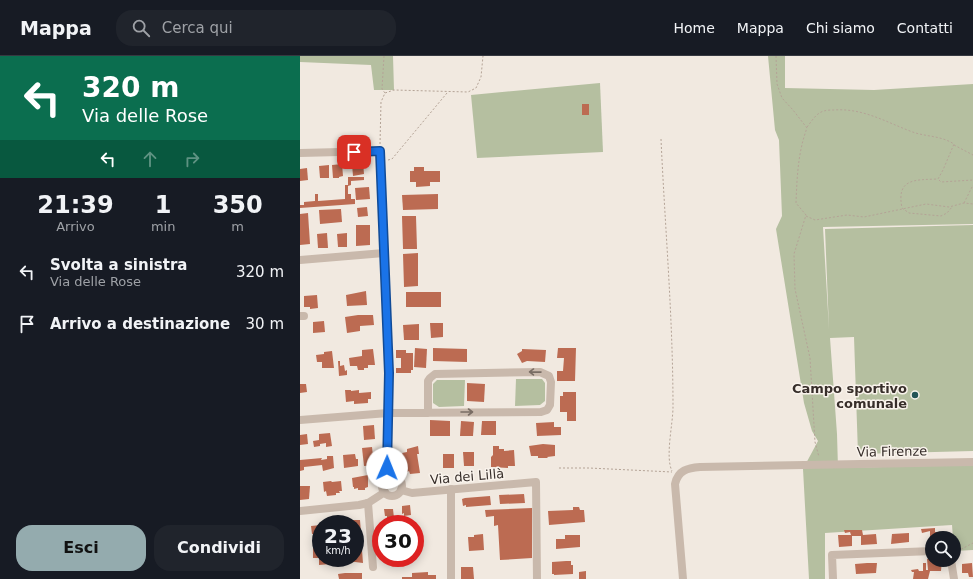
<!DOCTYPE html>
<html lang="it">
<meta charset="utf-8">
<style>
body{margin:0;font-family:"DejaVu Sans",sans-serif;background:#20242c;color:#f1f3f6;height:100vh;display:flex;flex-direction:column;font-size:15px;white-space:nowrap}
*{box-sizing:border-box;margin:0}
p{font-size:13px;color:#9ea1a6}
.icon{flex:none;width:22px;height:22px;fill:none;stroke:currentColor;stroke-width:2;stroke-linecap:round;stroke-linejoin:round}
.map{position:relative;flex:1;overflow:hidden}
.details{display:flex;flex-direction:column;background:#171b24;width:300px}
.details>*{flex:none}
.banner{background:#0b6e4f;color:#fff;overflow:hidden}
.fabs{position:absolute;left:625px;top:475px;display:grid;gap:8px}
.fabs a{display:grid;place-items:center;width:36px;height:36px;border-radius:50%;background:#171b24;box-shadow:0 2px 10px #0003;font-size:20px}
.speed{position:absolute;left:12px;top:459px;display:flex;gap:8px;font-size:20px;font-weight:700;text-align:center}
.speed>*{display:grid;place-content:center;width:52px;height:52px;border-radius:50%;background:#171b24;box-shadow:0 2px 10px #0003;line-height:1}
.speed small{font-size:10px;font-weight:400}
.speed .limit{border:6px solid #d22;background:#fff;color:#111}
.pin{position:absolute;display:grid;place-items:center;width:34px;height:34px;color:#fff;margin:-17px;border-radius:8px;box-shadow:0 2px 6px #0006}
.me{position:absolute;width:44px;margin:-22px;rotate:1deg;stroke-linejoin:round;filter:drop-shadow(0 0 3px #0008)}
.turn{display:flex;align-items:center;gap:14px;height:84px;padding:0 16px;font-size:18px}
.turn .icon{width:52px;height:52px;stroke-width:2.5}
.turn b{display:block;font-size:28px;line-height:34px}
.lanes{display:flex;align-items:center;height:38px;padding:0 16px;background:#0003;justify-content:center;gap:20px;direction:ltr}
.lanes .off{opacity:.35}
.eta{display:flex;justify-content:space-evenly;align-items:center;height:68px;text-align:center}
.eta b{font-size:24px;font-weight:700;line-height:28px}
.cta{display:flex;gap:8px;margin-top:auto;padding:8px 16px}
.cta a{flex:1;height:46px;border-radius:16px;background:#94abae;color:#111;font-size:16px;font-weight:700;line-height:46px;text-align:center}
.cta a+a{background:#20242c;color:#f1f3f6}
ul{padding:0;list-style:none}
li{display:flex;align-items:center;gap:12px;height:52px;padding:0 16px}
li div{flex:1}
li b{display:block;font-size:15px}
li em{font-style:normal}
header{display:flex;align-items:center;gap:24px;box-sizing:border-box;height:56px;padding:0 20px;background:#171b24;border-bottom:1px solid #363941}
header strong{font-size:19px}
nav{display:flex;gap:22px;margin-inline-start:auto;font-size:14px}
.search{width:280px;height:36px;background:#20242c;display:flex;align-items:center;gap:10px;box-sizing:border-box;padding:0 14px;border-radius:16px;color:#9ea1a6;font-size:15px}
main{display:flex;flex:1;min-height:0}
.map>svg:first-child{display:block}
.green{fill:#b5bfa0}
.building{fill:#bc6b52}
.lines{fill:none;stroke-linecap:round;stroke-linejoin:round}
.path{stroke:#b4a396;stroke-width:1;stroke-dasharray:2 2;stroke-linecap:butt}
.minor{stroke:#c9b9ac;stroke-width:8}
.oneway{stroke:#796d64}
.route-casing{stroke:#114b97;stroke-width:10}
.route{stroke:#1a73e8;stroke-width:7}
.poi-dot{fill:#235356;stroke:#f9f3ec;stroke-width:1.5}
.labels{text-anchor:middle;stroke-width:3;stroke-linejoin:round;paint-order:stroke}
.poi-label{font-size:13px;font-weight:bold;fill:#372e2a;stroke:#f9f3ec;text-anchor:end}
.street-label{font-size:13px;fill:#372e2a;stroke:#f9f3ec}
</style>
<header>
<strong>Mappa</strong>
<div class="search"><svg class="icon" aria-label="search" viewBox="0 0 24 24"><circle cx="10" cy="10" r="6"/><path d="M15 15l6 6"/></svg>Cerca qui</div>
<nav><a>Home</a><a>Mappa</a><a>Chi siamo</a><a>Contatti</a></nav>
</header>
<main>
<section class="details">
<div class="banner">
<div class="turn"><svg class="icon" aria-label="left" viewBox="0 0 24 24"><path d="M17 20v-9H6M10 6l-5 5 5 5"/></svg><div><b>320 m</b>Via delle Rose</div></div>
<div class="lanes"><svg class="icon" aria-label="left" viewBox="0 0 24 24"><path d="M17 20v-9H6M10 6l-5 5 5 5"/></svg><svg class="icon off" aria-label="ahead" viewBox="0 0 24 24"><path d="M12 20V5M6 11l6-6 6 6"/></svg><svg class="icon off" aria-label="right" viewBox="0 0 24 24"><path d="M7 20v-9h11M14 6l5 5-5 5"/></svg></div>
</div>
<div class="eta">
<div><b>21:39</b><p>Arrivo</p></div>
<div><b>1</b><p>min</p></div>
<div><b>350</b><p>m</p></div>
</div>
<ul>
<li><svg class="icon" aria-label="left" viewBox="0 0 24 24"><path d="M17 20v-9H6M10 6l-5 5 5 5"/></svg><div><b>Svolta a sinistra</b><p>Via delle Rose</p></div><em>320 m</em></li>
<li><svg class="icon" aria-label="arrive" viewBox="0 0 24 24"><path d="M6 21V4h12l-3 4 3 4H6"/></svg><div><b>Arrivo a destinazione</b></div><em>30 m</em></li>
</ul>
<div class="cta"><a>Esci</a><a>Condividi</a></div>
</section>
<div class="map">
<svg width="673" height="523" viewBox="0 0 673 523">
<rect width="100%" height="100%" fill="#f1e9e0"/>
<g class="green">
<polygon points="0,0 93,0 94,34 74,34 71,9 0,6"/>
<polygon points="468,0 485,0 485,32 574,34 673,28 673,168 523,171 529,273 525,173 673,169 673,395 558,398 554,281 530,282 537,378 538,412 673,409 673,494 654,495 654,482 653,482 652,469 525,477 525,523 509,523 503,413 518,385 512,375 504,347 476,173 482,160 479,84 475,74"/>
<polygon points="300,27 303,96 177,102 171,39"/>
<polygon points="216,323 242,323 245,327 245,345 240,349 215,350"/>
<polygon points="137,324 165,324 164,350 139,351 133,347 133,328"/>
</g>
<g class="building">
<rect x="282" y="48" width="7" height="11"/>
<polygon points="57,106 63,106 64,118 53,120 52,108 57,108"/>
<polygon points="42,108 43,120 39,121 39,122 33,122 32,109"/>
<polygon points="29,109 29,122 20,122 19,110"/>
<polygon points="114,111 124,111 124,115 140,115 140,126 130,126 130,130 116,131 116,126 110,126 110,115 114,115"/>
<polygon points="7,112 8,124 0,125 0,113"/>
<polygon points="48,121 64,121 64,124 51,125 51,129 48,130 48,138 51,138 51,143 55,143 55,148 0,152 0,149 4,149 4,146 15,145 15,138 18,138 18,145 45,143 45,129 48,129"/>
<polygon points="69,131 70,143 56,144 55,132"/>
<polygon points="138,138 138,153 103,154 102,139"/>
<polygon points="67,151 68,160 58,161 57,152"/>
<polygon points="41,153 42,166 20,168 19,154"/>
<polygon points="8,157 10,188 0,189 0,158"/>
<polygon points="102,160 116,160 117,193 103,193"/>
<polygon points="56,169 70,169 70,189 56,190"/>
<polygon points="27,177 28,192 18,192 17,178"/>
<polygon points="47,177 47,191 38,191 37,178"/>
<polygon points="118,197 118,230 104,231 103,198"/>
<polygon points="66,235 67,249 47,250 46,239"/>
<rect x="106" y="236" width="35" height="15"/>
<polygon points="17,239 18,252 10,253 10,251 4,251 4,240"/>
<polygon points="58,259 73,259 74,269 60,270 60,275 47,277 45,261"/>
<polygon points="24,265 25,276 13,277 13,266"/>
<polygon points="130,267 143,267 143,281 131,282"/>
<polygon points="119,268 119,284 104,284 103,269"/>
<polygon points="115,292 127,293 126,312 114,311"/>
<polygon points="133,292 167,293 167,306 133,305"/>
<polygon points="258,292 276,292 275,325 257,325 257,315 263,315 264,302 257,302"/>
<polygon points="73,293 75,309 68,309 68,312 64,312 64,314 58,314 57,310 50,310 49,302 62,300 62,294"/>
<polygon points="222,293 246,294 245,306 227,305 222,307 217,298 222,295"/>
<polygon points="96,294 106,294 106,297 113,297 113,314 111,314 111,317 96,317 96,312 101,312 101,302 96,302"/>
<polygon points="32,295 34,312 22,312 22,306 17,306 16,299 24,298 24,296"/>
<polygon points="38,305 40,305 40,310 44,309 45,315 47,314 47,319 39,320"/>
<polygon points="167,327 185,328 184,346 167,345"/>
<polygon points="0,328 6,328 7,336 0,337"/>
<polygon points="45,334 51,334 51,335 59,334 59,337 71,336 71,343 68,343 68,347 54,348 54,345 46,346"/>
<polygon points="263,336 276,336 276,365 267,365 267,356 260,356 260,340 263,340"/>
<polygon points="130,364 150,365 150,380 130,380"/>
<polygon points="161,365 174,366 173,380 160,380"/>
<polygon points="182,365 196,365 196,379 181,379"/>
<polygon points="254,366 254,371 261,371 261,379 237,380 236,367"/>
<polygon points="74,369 75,383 64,384 63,370"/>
<polygon points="30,377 32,390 26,391 26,387 20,388 20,390 14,391 13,385 19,384 19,378"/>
<polygon points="7,378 8,388 0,389 0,379"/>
<polygon points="243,388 255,389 255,400 247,401 248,402 238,402 238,400 231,400 229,390"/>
<polygon points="118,390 119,398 117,398 120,417 110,418 109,415 107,416 106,408 103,408 102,397 107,396 107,393"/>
<polygon points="193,390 199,390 199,393 204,393 204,395 214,394 215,410 208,410 208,412 191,411 191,401 193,399"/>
<polygon points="72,391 74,409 64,410 62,392"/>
<polygon points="163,396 174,396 174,410 164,410"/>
<polygon points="55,398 56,403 58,403 58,410 44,412 43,399"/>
<rect x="143" y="398" width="11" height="14"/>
<polygon points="27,400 33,400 34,412 23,415 22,409 4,411 4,414 0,415 0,404 22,402 21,404 27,403"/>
<polygon points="68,419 68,431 65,432 65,434 58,434 58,432 54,433 54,431 53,431 52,422"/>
<polygon points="31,425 32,426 41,425 42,435 39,435 40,437 36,437 36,439 27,440 26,435 24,436 23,426"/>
<polygon points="0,430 10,430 9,443 0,444"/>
<polygon points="224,438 225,447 200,448 199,439"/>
<polygon points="190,440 191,449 166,451 166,449 163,450 162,443 165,442"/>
<polygon points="110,449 111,459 104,460 104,457 102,458 102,450"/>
<polygon points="273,451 279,451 280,454 284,454 285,466 249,469 248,455 273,454"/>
<polygon points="232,452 232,502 200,504 198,469 194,470 194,460 186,461 185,454"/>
<polygon points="84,453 93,453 94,462 87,463 87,460 85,460"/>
<polygon points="51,464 60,464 61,477 55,477 55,468 52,468"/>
<polygon points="21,469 21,478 12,478 11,470"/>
<polygon points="635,472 635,476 642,476 643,482 630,482 630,475 622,477 621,473"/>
<polygon points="544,474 562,474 563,479 576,478 577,488 561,489 561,480 552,480 552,490 539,491 538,479 551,479 550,476 545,477"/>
<polygon points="609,477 609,486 591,488 592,478"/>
<polygon points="183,478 184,494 169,495 168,481 174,481 174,479"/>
<polygon points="265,479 280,479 280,491 256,493 256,483 265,483"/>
<polygon points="13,487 21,487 21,502 55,502 55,494 62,494 63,507 55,506 19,509 19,502 13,502"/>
<polygon points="87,502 111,502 111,506 104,507 103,504 87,506"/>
<polygon points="627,503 642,504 641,515 630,515 628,523 613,523 614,516 612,516 611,514 618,513 619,515 623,515 623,507 626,507 626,514 628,514"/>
<polygon points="266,505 271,505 271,509 273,509 273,518 254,519 254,518 252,518 252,506"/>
<polygon points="567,507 577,507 576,517 556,518 555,508"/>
<polygon points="672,507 673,521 669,521 668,517 662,517 662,508"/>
<polygon points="161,511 173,511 174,523 161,523"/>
<polygon points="286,515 286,523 279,523 279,516"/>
<polygon points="128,516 128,519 136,519 136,523 102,523 102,521 112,521 112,517"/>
<polygon points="45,517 62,517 62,523 39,523 38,518"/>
</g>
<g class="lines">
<g class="path">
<polyline points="84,0 82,33 85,37"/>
<path d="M476,0L477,28L482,42L493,54L507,72C498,96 497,121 496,147L506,159L494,198L495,233L510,302L515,386L519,401"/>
<path d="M507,71C512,65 516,57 524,55C527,54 531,54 534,54C562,52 584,65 610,75C624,81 640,79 654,88L643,114L638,123C615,124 596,122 602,152L609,157L641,160L647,157L652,151"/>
<path d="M361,83C365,172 373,261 373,351C373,368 365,401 372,415"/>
<polyline points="80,88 81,46 85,37 94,34 168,36 176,32 181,21 183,0"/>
<polyline points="654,89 673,99"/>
<polyline points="88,104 92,103 147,37"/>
<polyline points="639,124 641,126 673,124"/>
<polyline points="664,147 673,129"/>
<polyline points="506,160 515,164 547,159 564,161 626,148 649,151 664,147 673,148"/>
<polyline points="259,412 289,412 372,416"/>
<polyline points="654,497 673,487"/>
</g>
<g class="minor">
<polyline points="0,97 80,95 89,317 87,412 90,421"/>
<polyline points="0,204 84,197"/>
<polyline points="0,260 4,260"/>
<polyline points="0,364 88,357 241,356 247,354 250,349 251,326 249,320 240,316 135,318 130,322 128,325 128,357"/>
<circle cx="92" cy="430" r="10"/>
<polyline points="101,434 112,437 236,426 237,523"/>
<polyline points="68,447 73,511"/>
<polyline points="0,455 59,449 68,447 85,436"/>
<polyline points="651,504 654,523"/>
<polyline points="151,523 151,433"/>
<path d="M383,523L375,428C378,414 388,412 400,411L673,406"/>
<polyline points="533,523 532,499 632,495"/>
</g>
</g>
<defs><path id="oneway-shaft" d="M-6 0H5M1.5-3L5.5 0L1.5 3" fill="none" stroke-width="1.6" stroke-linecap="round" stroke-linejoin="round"/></defs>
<g class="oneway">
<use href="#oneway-shaft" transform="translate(235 316) rotate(-179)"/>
<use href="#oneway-shaft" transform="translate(167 356)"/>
</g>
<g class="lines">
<defs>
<polyline id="route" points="54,96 80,95 89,317 87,412"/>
</defs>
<use href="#route" class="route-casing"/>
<use href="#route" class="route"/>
</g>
<circle class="poi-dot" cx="615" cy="339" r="4"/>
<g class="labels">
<g class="poi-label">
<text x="607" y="337">Campo sportivo<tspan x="607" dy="15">comunale</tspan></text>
</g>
<g class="street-label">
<text transform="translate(592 395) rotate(-1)" y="5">Via Firenze</text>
<text transform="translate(167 420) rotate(-5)" y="5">Via dei Lillà</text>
</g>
</g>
</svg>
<div class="fabs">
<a><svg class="icon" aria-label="search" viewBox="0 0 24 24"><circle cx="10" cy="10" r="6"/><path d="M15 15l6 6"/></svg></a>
</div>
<div class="speed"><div>23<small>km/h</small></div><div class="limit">30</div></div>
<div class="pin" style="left:54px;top:96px;background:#d93025"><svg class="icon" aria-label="arrive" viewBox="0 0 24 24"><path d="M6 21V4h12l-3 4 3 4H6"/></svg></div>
<svg class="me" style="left:87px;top:412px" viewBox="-20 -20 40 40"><circle r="19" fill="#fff"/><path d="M0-13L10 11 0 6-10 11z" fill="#1a73e8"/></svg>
</div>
</main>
